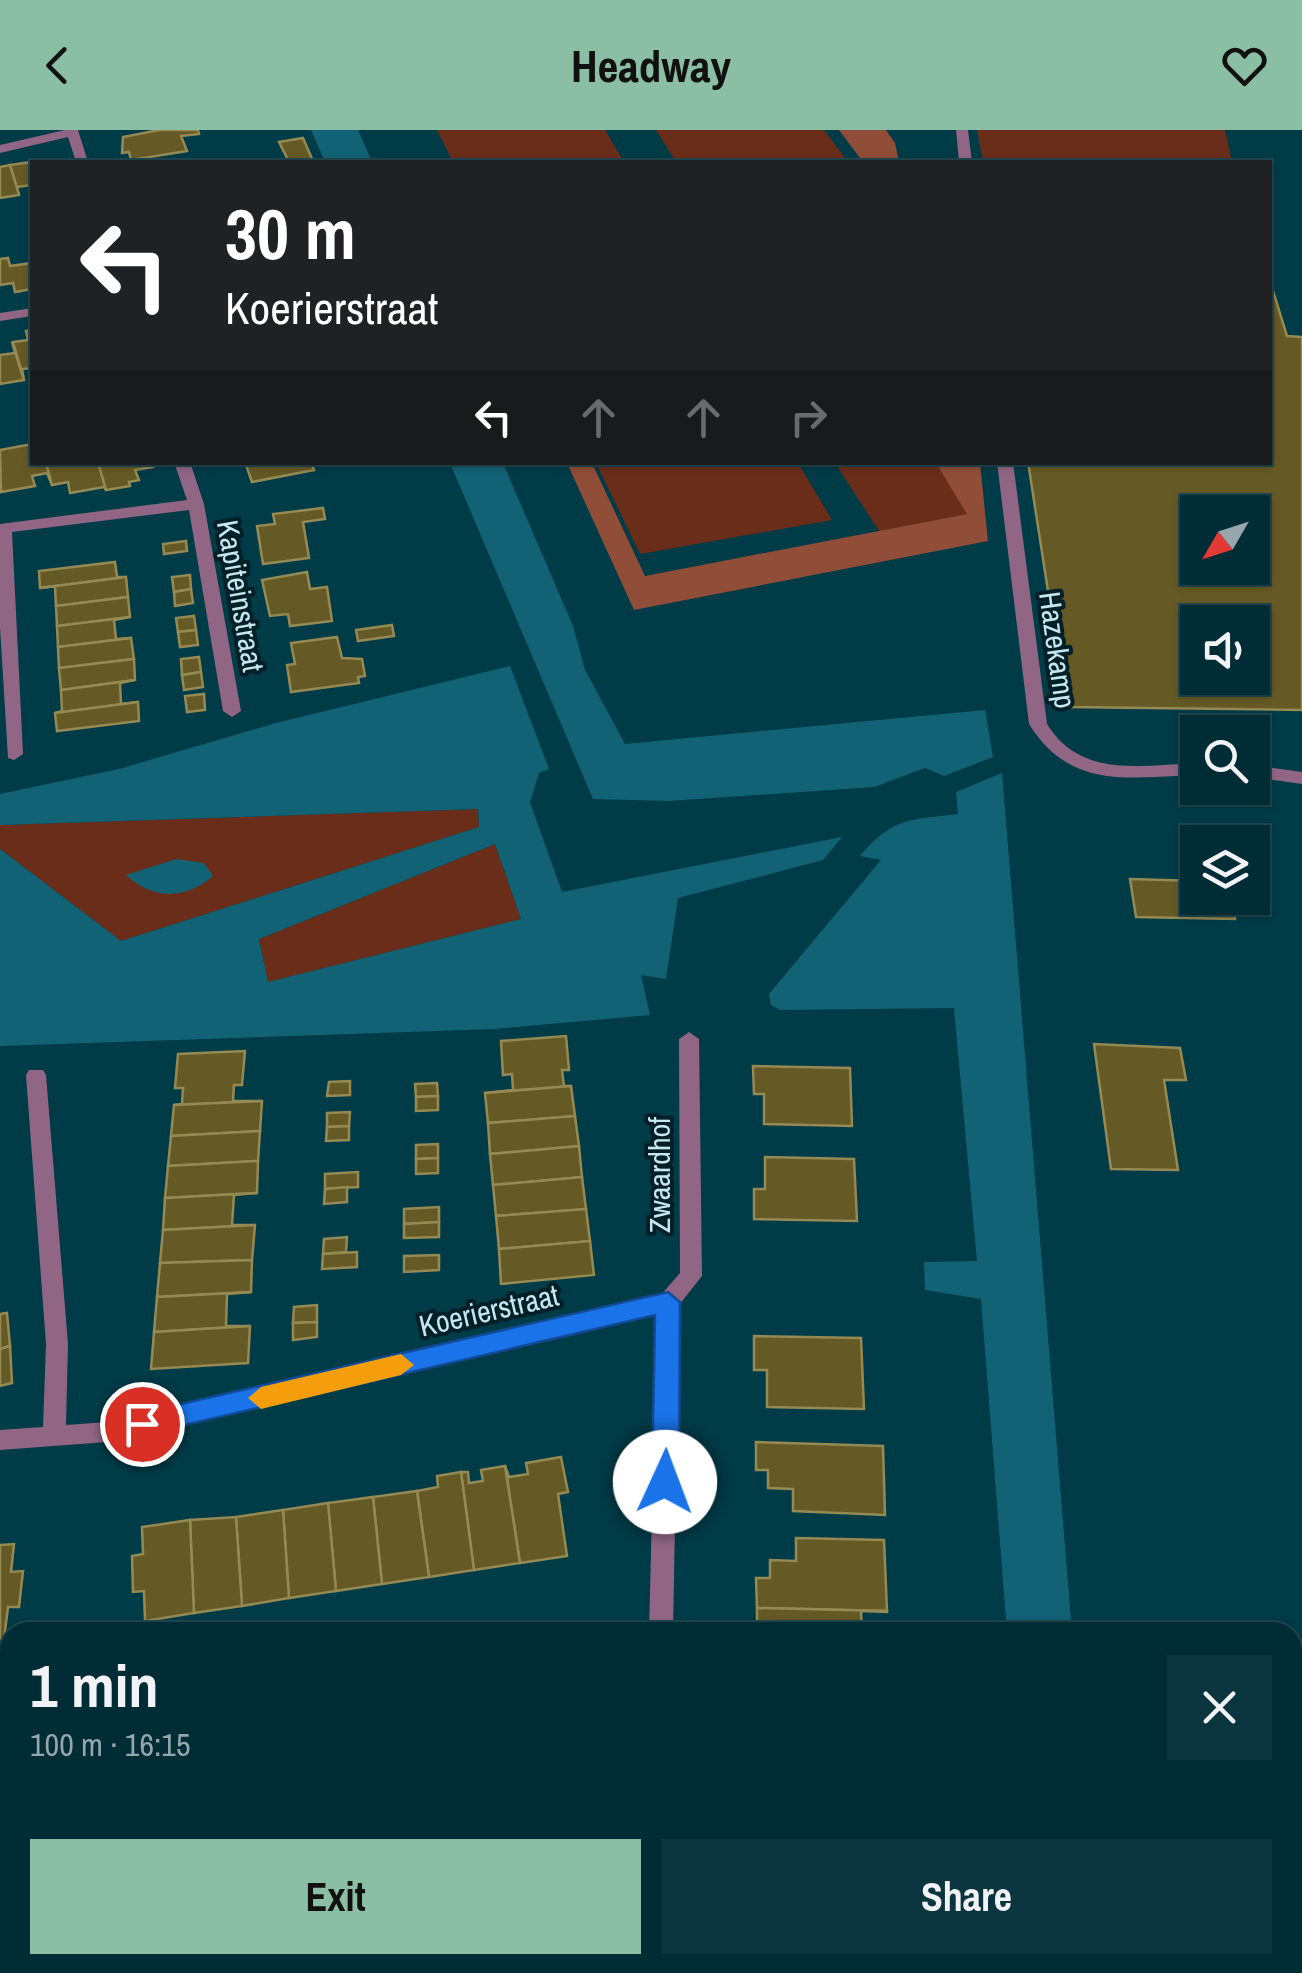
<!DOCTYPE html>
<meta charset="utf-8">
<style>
body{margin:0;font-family:"Archivo Narrow",sans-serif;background:#0a343e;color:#f1f3f6;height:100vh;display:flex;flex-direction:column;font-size:38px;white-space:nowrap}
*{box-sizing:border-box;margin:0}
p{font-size:32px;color:#95a7ad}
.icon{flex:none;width:55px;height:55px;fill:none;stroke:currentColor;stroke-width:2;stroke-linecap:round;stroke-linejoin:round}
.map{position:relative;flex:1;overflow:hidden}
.drawer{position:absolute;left:0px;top:1492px;width:1302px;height:352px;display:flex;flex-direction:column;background:#002c36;border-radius:30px 30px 0 0;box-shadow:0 2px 8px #0004,0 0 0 2px #224851}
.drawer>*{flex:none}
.banner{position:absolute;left:30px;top:30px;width:1242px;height:305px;border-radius:0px;box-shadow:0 2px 8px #0004,0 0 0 2px #224851;background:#202124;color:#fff;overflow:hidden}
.needle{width:65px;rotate:231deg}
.buttons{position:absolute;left:1180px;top:365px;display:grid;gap:20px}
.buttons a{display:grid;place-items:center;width:90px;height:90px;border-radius:0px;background:#002c36;box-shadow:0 2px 8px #0004,0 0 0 2px #224851;font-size:50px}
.pin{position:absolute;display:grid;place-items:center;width:85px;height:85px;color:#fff;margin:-42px;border:5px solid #fff;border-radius:50%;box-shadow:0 2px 10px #0007}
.me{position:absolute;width:110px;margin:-55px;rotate:2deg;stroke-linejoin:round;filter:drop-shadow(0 0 8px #0008)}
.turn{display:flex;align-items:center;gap:35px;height:210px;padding:0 30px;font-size:45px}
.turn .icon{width:130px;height:130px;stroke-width:2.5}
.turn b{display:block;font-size:70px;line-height:85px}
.lanes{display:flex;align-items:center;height:95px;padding:0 30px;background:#0003;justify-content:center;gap:50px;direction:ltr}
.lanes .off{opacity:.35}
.round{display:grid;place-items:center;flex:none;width:105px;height:105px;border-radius:0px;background:#0a343e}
.headline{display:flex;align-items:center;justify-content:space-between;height:170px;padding:0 30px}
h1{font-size:60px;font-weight:700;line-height:75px}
.action{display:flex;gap:20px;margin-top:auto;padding:20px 30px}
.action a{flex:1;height:115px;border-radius:0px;background:#8abfa5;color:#111;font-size:40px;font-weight:700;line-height:115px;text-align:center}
.action a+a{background:#0a343e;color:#f1f3f6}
header{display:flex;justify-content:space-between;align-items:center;height:130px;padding:0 30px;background:#8abfa5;color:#111;font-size:45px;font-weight:700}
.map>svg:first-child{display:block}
.green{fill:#6a2d19}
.forest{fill:#904d38}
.water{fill:#126275;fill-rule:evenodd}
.building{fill:#655a25;stroke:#958a54;stroke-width:2.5;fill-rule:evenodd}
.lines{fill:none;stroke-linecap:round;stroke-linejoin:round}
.minor{fill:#916684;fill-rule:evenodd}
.route{fill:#1a73e8;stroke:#114b97;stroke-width:2.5}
.slow{fill:#f59e0b}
.labels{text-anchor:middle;stroke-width:8;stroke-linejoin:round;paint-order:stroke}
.street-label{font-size:30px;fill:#c6e7f0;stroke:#031f27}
</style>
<header><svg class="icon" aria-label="back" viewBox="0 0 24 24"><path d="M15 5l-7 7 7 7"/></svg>Headway<svg class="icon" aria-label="heart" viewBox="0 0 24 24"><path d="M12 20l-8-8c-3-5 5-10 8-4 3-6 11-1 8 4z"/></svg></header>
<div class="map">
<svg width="1302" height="1843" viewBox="0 0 1302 1843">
<rect width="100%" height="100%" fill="#003b48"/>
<g class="green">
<polygon points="437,0 605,0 624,32 453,32"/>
<polygon points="656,0 824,0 848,32 676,32"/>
<polygon points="977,0 1225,0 1232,32 983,32"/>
<polygon points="596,333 798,333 832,390 640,424"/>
<polygon points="835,333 936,333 968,384 879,401"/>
<polygon points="478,679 479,697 121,811 0,719 0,695"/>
<polygon points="495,714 521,789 268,852 259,809"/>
</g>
<g class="forest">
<polygon points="839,0 886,0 895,13 899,32 863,32"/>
<polygon points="567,333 592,333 645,446 967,384 936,333 980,333 988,411 634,480"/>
</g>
<g class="water">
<polygon points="311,0 358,0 372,32 325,32"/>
<polygon points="450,333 503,333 573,496 585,540 625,614 985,580 993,627 944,646 925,638 874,657 669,671 593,669"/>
<path d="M510,536L549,639L539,643L530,672L562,762L842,707L823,730L678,768L666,849L641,845L650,885L494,899L0,916V719L121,811L479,697L478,679L0,695V664L119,639L276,593ZM495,714L521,789L268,852L259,809Z"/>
<path d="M1002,643L1072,1502H1007L981,1169L925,1160L924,1132L977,1131L954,878L780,880L771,875L769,864L881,730L860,726C893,687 910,690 958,684L956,662Z"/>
<path d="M176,729L204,733L213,746C185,770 153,770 126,745Z"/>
</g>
<g class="building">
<polygon points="159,0 198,0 199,4 181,6 187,21 131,30 129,22 122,23 123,7"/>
<polygon points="303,8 313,31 289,32 279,12"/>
<polygon points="38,31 32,32 32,55 17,57 19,65 10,35"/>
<polygon points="10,35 19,65 0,68 0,37"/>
<polygon points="8,128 10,136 32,133 32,159 15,162 13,153 0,155 0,129"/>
<path d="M1270,151L1287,206L1302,207V580L1066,577L1028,332H1270ZM1198,382H1252V438H1198ZM1198,492H1252V548H1198Z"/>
<polygon points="32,200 32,238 22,239 24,250 13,212 28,210 26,201"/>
<polygon points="12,212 24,250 0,254 0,225 15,223"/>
<polygon points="32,314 32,332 46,332 52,355 47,343 32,346 35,356 1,362 0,320"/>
<polygon points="46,332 98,332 106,360 104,357 70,363 68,352 52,355"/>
<polygon points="98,332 151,332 153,337 135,340 139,350 129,352 130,356 106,360"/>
<polygon points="245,332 311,332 314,340 252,352"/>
<polygon points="323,378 325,389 303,392 309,428 263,434 257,396 275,394 273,384"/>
<polygon points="186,411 187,421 164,424 163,414"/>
<polygon points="115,432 117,447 126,447 40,458 39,441"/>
<polygon points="307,442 310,459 327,457 332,491 290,496 288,484 270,486 262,450"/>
<polygon points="190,445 191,459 174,462 172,447"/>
<polygon points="126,447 128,467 56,476 55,456 40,458"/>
<polygon points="191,459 193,473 175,476 174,462"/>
<polygon points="128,467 130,487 57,496 56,476"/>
<polygon points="194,486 196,500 178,502 176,488"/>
<polygon points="130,487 114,490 116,509 131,508 58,517 57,496"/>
<polygon points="392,495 394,506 358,511 356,500"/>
<polygon points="196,500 198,515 180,517 178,502"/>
<polygon points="337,507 342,528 362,529 365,546 358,547 359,553 291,562 287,535 295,534 291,513"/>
<polygon points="131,508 134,529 59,538 58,517"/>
<polygon points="199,527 201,542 182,545 181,529"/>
<polygon points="134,529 135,550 61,560 59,538"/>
<polygon points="201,542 203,557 184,560 182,545"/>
<polygon points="135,550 120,553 121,574 138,572 55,583 62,581 61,560"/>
<polygon points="204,564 205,580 187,582 185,566"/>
<polygon points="138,572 139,591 57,601 55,583"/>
<polygon points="1130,749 1198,751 1198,768 1231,768 1235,789 1136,787"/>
<polygon points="566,906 569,940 562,940 564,956 571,956 485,963 513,960 512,944 503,945 501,911"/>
<polygon points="1094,914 1180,918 1186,950 1164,950 1178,1040 1111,1039"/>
<polygon points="245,921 242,955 234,955 233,971 262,971 174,975 182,974 183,958 175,958 178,924"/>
<polygon points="753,936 850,938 852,996 764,994 764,964 754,964"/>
<polygon points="350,951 350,965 327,966 329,952"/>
<polygon points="437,953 438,966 416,967 415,954"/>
<polygon points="571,956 575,986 488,993 485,963"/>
<polygon points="438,966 438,980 416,981 416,967"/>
<polygon points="262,971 260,1001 171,1006 174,975"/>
<polygon points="350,982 349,996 327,997 327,983"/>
<polygon points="575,986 579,1016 490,1024 488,993"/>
<polygon points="349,996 349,1010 326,1011 327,997"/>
<polygon points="260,1001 258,1031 168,1036 171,1006"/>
<polygon points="438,1014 438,1028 416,1029 416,1015"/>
<polygon points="579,1016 582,1047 493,1055 490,1024"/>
<polygon points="765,1027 854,1029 857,1091 754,1089 754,1059 765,1059"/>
<polygon points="438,1028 438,1043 416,1044 416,1029"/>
<polygon points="258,1031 257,1063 165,1068 168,1036"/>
<polygon points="358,1042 358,1057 325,1059 325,1044"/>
<polygon points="582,1047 586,1079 496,1086 493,1055"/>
<polygon points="347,1057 347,1072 324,1074 325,1059"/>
<polygon points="257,1063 234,1065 232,1095 255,1095 163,1100 165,1068"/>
<polygon points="439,1077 439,1092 404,1094 404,1079"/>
<polygon points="586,1079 590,1111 499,1119 496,1086"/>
<polygon points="439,1092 439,1107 404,1108 404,1094"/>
<polygon points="255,1095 252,1130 160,1133 163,1100"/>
<polygon points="347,1107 346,1122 323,1124 324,1109"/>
<polygon points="590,1111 594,1145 501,1154 499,1119"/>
<polygon points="357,1122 357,1137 322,1139 323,1124"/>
<polygon points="439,1125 439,1140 404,1142 404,1126"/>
<polygon points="252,1130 251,1162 157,1167 160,1133"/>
<polygon points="251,1162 227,1164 226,1196 250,1196 154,1202 157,1167"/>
<polygon points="317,1175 317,1192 293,1193 294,1177"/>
<polygon points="7,1183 10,1216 0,1219 0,1184"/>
<polygon points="317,1192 317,1207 293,1210 293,1193"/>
<polygon points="250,1196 248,1233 151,1239 154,1202"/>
<polygon points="754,1206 861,1208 864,1279 767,1277 767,1240 754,1240"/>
<polygon points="10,1216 12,1253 0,1256 0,1219"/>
<polygon points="756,1312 883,1316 885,1385 793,1381 793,1359 768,1358 768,1340 756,1340"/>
<polygon points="561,1327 568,1362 558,1364 567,1426 520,1433 505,1336 509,1347 528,1344 526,1333"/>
<polygon points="505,1336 520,1433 474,1440 461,1342 468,1342 469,1353 483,1351 481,1340"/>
<polygon points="461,1342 474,1440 429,1447 417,1361 438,1357 437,1346"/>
<polygon points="417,1361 429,1447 382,1454 373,1367"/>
<polygon points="373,1367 382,1454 336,1461 328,1373"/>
<polygon points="328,1373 336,1461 289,1468 283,1380"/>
<polygon points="283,1380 289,1468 242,1476 236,1387"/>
<polygon points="236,1387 242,1476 194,1483 190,1390"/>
<polygon points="190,1390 194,1483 145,1491 144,1461 133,1462 132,1426 143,1424 142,1397"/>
<polygon points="796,1408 884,1410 887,1481 757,1478 756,1448 770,1448 770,1430 796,1431"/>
<polygon points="14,1414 11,1442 23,1441 19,1477 8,1477 4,1509 0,1509 0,1415"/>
<polygon points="757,1478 887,1481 887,1482 861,1481 862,1502 757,1502"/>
<polygon points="6,1685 10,1783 0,1786 0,1687"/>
<rect x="758" y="1835" width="150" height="8"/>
</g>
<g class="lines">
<g class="minor">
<polygon points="65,0 78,0 88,32 76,32 68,7 0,23 0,15"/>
<polygon points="956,0 968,0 972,32 959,32"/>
<polygon points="32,178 32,186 0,191 0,183"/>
<polygon points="174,332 190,332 204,374 241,581 232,587 223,581 189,380 12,402 23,624 14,630 8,628 0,497 0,394 187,370"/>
<path d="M997,332H1013L1047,594C1081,649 1142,635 1198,633V645C1129,647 1071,661 1029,594Z"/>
<polygon points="1252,635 1302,642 1302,654 1252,647"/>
<polygon points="689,902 699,909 702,1146 679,1175 673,1502 649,1502 657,1184 107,1312 0,1320 0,1300 43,1297 46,1214 26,945 29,940 43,940 46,945 68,1214 66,1295 107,1292 661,1165 680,1143 679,909"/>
<polygon points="635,1835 663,1835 662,1843 634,1843"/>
</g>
</g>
<polygon class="route" points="668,1162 680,1172 679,1352 675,1360 656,1360 652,1352 655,1185 142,1305 129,1294 142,1283"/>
<polygon class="slow" points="401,1224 414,1235 401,1245 261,1279 248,1268 261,1257"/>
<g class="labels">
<g class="street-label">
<text transform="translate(240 466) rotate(80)" y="10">Kapiteinstraat</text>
<text transform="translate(1057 520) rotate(82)" y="10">Hazekamp</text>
<text transform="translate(660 1045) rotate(-90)" y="10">Zwaardhof</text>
<text transform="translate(489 1181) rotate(-13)" y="10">Koerierstraat</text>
</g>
</g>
</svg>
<div class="buttons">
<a><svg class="needle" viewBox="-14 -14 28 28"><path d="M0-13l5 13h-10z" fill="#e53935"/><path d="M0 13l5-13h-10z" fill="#95a7ad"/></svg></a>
<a><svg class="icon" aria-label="sound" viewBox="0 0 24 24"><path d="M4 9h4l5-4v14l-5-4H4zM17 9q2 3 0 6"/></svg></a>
<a><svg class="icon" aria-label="search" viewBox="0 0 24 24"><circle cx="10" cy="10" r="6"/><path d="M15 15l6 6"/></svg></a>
<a><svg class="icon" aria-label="layers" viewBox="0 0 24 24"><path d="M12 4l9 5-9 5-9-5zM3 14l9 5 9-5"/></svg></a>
</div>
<div class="pin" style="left:142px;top:1294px;background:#d93025"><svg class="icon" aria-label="arrive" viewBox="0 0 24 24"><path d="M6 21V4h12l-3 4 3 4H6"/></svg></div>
<svg class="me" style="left:665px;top:1352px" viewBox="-20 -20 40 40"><circle r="19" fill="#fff"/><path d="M0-13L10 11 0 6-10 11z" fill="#1a73e8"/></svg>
<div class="banner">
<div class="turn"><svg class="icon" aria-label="left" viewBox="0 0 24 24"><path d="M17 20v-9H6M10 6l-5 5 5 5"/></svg><div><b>30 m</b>Koerierstraat</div></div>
<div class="lanes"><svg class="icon" aria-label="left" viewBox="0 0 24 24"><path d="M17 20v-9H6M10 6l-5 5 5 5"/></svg><svg class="icon off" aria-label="ahead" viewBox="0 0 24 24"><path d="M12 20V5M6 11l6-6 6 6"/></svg><svg class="icon off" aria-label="ahead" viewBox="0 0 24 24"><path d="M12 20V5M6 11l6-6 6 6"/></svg><svg class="icon off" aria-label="right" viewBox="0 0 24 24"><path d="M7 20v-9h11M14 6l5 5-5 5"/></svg></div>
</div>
<section class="drawer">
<div class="headline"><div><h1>1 min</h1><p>100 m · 16:15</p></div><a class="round"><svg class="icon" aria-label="close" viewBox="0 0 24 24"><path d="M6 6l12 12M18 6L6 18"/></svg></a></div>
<div class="action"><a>Exit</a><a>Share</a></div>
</section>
</div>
